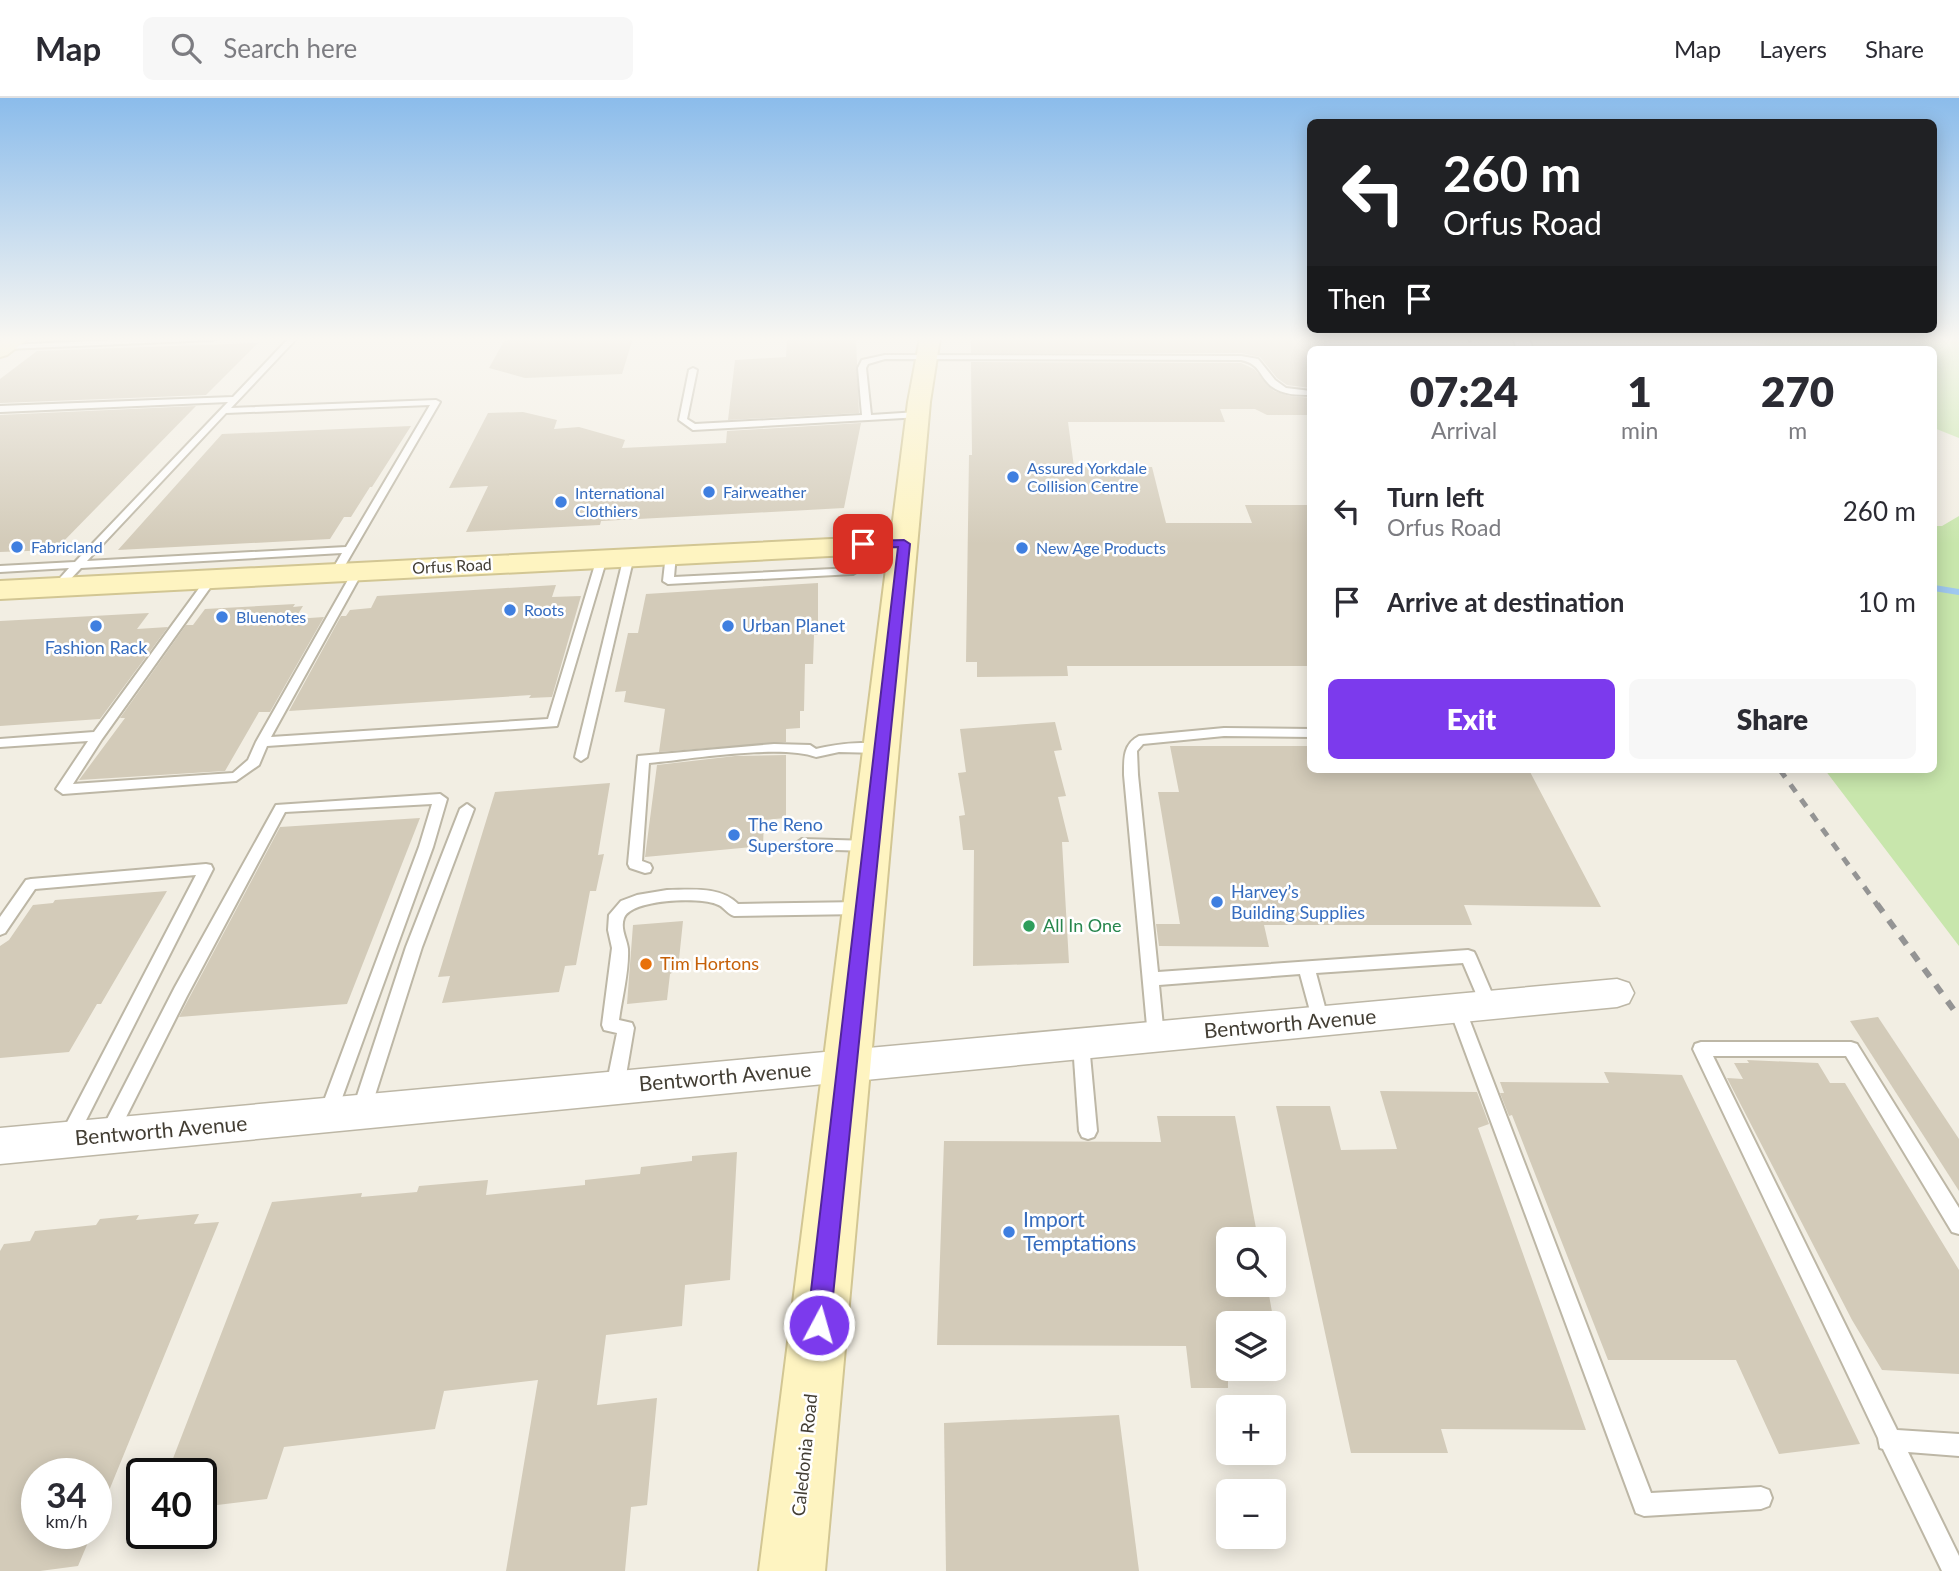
<!DOCTYPE html>
<meta charset="utf-8">
<style>
body{margin:0;font-family:Lato,sans-serif;background:#f7f7f7;color:#2b2b33;height:100vh;display:flex;flex-direction:column;font-size:26px;white-space:nowrap}
*{box-sizing:border-box;margin:0}
p{font-size:23px;color:#7c7c81}
.icon{flex:none;width:38px;height:38px;fill:none;stroke:currentColor;stroke-width:2;stroke-linecap:round;stroke-linejoin:round}
.map{position:relative;flex:1;overflow:hidden}
.details{position:absolute;left:1307px;top:248px;width:630px;height:427px;display:flex;flex-direction:column;background:#fff;border-radius:10px;box-shadow:0 4px 18px #0003}
.details>*{flex:none}
.banner{position:absolute;left:1307px;top:21px;width:630px;height:214px;border-radius:10px;box-shadow:0 4px 18px #0003;background:#202124;color:#fff;overflow:hidden}
.controls{position:absolute;left:1216px;top:1129px;display:grid;gap:14px}
.controls a{display:grid;place-items:center;width:70px;height:70px;border-radius:10px;background:#fff;box-shadow:0 4px 18px #0003;font-size:35px}
.speed{position:absolute;left:21px;top:1360px;display:flex;gap:14px;font-size:35px;font-weight:700;text-align:center}
.speed>*{display:grid;place-content:center;width:91px;height:91px;border-radius:50%;background:#fff;box-shadow:0 4px 18px #0003;line-height:1}
.speed small{font-size:18px;font-weight:400}
.speed .limit{border:4px solid #111;border-radius:10px;background:#fff;color:#111}
.pin{position:absolute;display:grid;place-items:center;width:60px;height:60px;color:#fff;margin:-30px;border-radius:14px;box-shadow:0 4px 10px #0006}
.me{position:absolute;width:77px;margin:-38px;rotate:6deg;stroke-linejoin:round;filter:drop-shadow(0 0 5px #0008)}
.turn{display:flex;align-items:center;gap:24px;height:147px;padding:0 21px;font-size:32px}
.turn .icon{width:91px;height:91px;stroke-width:2.5}
.turn b{display:block;font-size:49px;line-height:60px}
.then{display:flex;align-items:center;height:66px;padding:0 21px;background:#0003;gap:14px;font-size:26px}
.eta{display:flex;justify-content:space-evenly;align-items:center;height:119px;text-align:center}
.eta b{font-size:42px;font-weight:800;line-height:49px}
.cta{display:flex;gap:14px;margin-top:auto;padding:14px 21px}
.cta a{flex:1;height:80px;border-radius:10px;background:#7c3aed;color:#fff;font-size:28px;font-weight:800;line-height:80px;text-align:center}
.cta a+a{background:#f7f7f7;color:#2b2b33}
ul{padding:0;list-style:none}
li{display:flex;align-items:center;gap:21px;height:91px;padding:0 21px}
li div{flex:1}
li b{display:block;font-size:26px}
li em{font-style:normal}
header{display:flex;align-items:center;gap:42px;box-sizing:border-box;height:98px;padding:0 35px;background:#fff;border-bottom:2px solid #e1e1e2}
header strong{font-size:33px}
nav{display:flex;gap:38px;margin-inline-start:auto;font-size:24px}
.search{width:490px;height:63px;background:#f7f7f7;display:flex;align-items:center;gap:18px;box-sizing:border-box;padding:0 24px;border-radius:10px;color:#7c7c81;font-size:26px}
.map>svg:first-child{display:block}
.green{fill:#c8e6ac}
.lines{fill:none;stroke-linecap:round;stroke-linejoin:round}
.stream{stroke:#9fc8ef;stroke-width:6}
.building{fill:#d3cbb9}
.lane-casing{stroke:#bdb7a6;stroke-width:4}
.street-casing{stroke:#bdb7a6;stroke-width:3}
.secondary-casing{stroke:#d2c693;stroke-width:4}
.lane{fill:#fff;fill-rule:evenodd}
.street{fill:#fff;fill-rule:evenodd}
.secondary{fill:#fef4c1;fill-rule:evenodd}
.rail-far2{stroke:#949494;stroke-width:3.5;stroke-dasharray:5 5;stroke-linecap:butt}
.rail-far1{stroke:#949494;stroke-width:5;stroke-dasharray:9 9;stroke-linecap:butt}
.rail{stroke:#949494;stroke-width:6;stroke-dasharray:10 10;stroke-linecap:butt}
.route{fill:#7c3aed;stroke:#51269a;stroke-width:2}
.shop-dot{fill:#3f7fe0;stroke:#fff;stroke-width:2.5}
.leisure-dot{fill:#2e9e5b;stroke:#fff;stroke-width:2.5}
.food-dot{fill:#e8710a;stroke:#fff;stroke-width:2.5}
.labels{text-anchor:middle;stroke-width:5;stroke-linejoin:round;paint-order:stroke}
.far-shop-label{font-size:16px;fill:#366cbe;stroke:#fff;text-anchor:start}
.far-street-label{font-size:16px;fill:#433e34;stroke:#fff}
.shop-label{font-size:18px;fill:#366cbe;stroke:#fff;text-anchor:start}
.leisure-label{font-size:18px;fill:#27864d;stroke:#fff;text-anchor:start}
.food-label{font-size:18px;fill:#c56008;stroke:#fff;text-anchor:start}
.street-label{font-size:18px;fill:#433e34;stroke:#fff}
.near-street-label{font-size:21px;fill:#433e34;stroke:#fff}
.near-shop-label{font-size:21px;fill:#366cbe;stroke:#fff;text-anchor:start}
</style>
<header>
<strong>Map</strong>
<div class="search"><svg class="icon" aria-label="search" viewBox="0 0 24 24"><circle cx="10" cy="10" r="6"/><path d="M15 15l6 6"/></svg>Search here</div>
<nav><a>Map</a><a>Layers</a><a>Share</a></nav>
</header>
<div class="map">
<svg width="1959" height="1473" viewBox="0 0 1959 1473">
<rect width="100%" height="100%" fill="#f2eee3"/>
<g class="green">
<polygon points="1737,240 1959,240 1959,340 1934,330 1934,252 1771,252 1771,248"/>
<polygon points="1959,418 1959,848 1825,672 1934,672 1934,428 1942,428"/>
</g>
<g class="lines">
<polyline class="stream" points="1934,490 1959,494"/>
</g>
<g class="building">
<polygon points="546,240 633,240 622,276 525,280 489,270 504,243"/>
<polygon points="787,240 856,240 859,315 728,322 735,262 786,259"/>
<polygon points="971,240 1311,240 1311,290 1287,287 1277,280 1260,259 1241,255 971,255"/>
<polygon points="258,245 206,297 0,305 0,281 37,253"/>
<polygon points="971,264 1241,265 1254,271 1274,293 1290,298 1311,300 1311,317 1267,317 1255,311 1220,311 1225,324 1068,324 1074,369 1152,369 1166,425 1252,425 1245,407 1311,407 1311,568 1067,568 1068,578 977,579 977,564 966,564 969,357 972,357"/>
<polygon points="196,308 55,452 0,454 0,317"/>
<polygon points="523,314 557,322 554,331 579,329 625,342 622,350 726,345 727,333 861,325 844,410 601,423 600,427 466,434 488,388 449,390 488,315"/>
<polygon points="411,328 372,389 370,389 351,419 344,419 330,441 118,452 222,336"/>
<polygon points="818,485 818,537 814,537 813,566 805,566 804,613 800,613 800,630 786,631 786,644 659,654 665,611 624,604 626,593 615,594 628,535 638,535 646,496"/>
<polygon points="556,487 552,499 581,498 552,599 529,600 531,597 289,613 341,518 346,518 350,512 371,510 377,498"/>
<polygon points="295,506 293,509 303,508 295,521 324,519 270,614 259,614 225,673 79,682 125,620 120,620 186,527 193,527 205,511"/>
<polygon points="149,515 137,531 168,529 100,621 0,628 0,523"/>
<polygon points="1055,624 1062,652 1054,653 1066,698 1058,699 1069,744 1062,744 1069,865 973,868 974,752 963,752 959,718 965,717 958,675 966,674 960,631"/>
<polygon points="1170,648 1311,648 1311,672 1529,672 1601,809 1464,807 1472,827 1264,827 1269,849 1159,848 1156,826 1180,826 1158,694 1179,694"/>
<polygon points="786,657 786,720 764,722 763,748 645,759 657,667 735,658"/>
<polygon points="610,685 598,757 604,756 596,793 590,793 576,867 565,868 559,894 442,905 450,878 438,879 495,694"/>
<polygon points="420,720 347,906 179,919 280,729"/>
<polygon points="167,793 101,906 97,906 69,954 0,960 0,848 9,842 33,807 53,805 55,802"/>
<polygon points="683,823 678,871 670,876 667,902 627,906 633,827"/>
<polygon points="1878,919 1959,1041 1959,1093 1850,923"/>
<polygon points="1747,962 1818,965 1830,985 1845,985 1959,1172 1959,1276 1882,1272 1852,1222 1727,980 1743,981 1734,965 1749,965"/>
<polygon points="1604,974 1682,977 1860,1346 1779,1356 1736,1262 1608,1262 1512,1017 1509,1018 1500,995 1504,995 1500,984 1609,985"/>
<polygon points="1380,993 1477,994 1489,1026 1478,1030 1586,1332 1441,1331 1448,1355 1351,1355 1276,1008 1330,1008 1341,1052 1397,1051"/>
<polygon points="1157,1018 1235,1018 1258,1141 1228,1141 1228,1186 1267,1186 1274,1225 1228,1225 1228,1290 1191,1290 1186,1248 937,1247 944,1043 1161,1044"/>
<polygon points="737,1054 730,1182 685,1187 682,1228 606,1237 597,1307 657,1300 647,1407 631,1409 625,1473 506,1473 538,1282 444,1293 435,1331 284,1349 267,1401 201,1409 201,1376 167,1376 272,1104 362,1095 361,1099 417,1094 419,1088 488,1082 486,1097 585,1087 585,1082 640,1076 641,1069 692,1063 692,1058"/>
<polygon points="199,1116 194,1126 219,1124 97,1422 96,1376 37,1376 37,1435 92,1435 78,1468 40,1473 0,1473 0,1153 4,1146 30,1143 35,1133 96,1127 100,1121 139,1117 136,1122"/>
<polygon points="1119,1317 1139,1473 946,1473 944,1325"/>
</g>
<g class="lines">
<defs>
<g id="lane">
<polygon points="159,240 217,240 213,242 7,251 3,249 7,247"/>
<path d="M289,240H297L231,310L436,302L440,304L340,476L336,477L331,474L342,455L81,470L61,491L57,492L52,489L69,470L0,474V468L75,464L228,304L0,314V308L233,299ZM430,307L346,449L87,463L226,315Z"/>
<path d="M885,257L1241,258L1258,261L1275,282L1286,290L1311,293V297C1297,297 1283,297 1271,288C1258,276 1260,266 1241,262L885,261L868,266L866,270L871,317L918,314L921,315V319L693,332L679,322L689,272L693,270L697,272L687,321L695,326L862,317L858,270L862,262Z"/>
<polygon points="671,453 676,456 674,479 853,470 858,473 853,476 668,486 663,483 666,456"/>
<polygon points="629,455 634,458 587,659 581,663 575,659 624,458"/>
<polygon points="602,457 607,460 557,628 267,648 259,667 236,683 63,696 56,691 88,643 0,649 0,641 94,634 208,478 212,477 217,480 102,641 73,686 233,675 248,662 256,644 353,473 358,470 363,473 271,639 548,621 597,460"/>
<path d="M1224,630L1311,631V639L1224,638L1143,646L1137,653L1138,677L1158,874L1468,852L1474,854L1476,858L1497,907L1495,912L1489,914L1483,912L1463,865L1316,875L1329,924L1327,929L1321,931L1315,929L1313,924L1300,876L1159,887L1164,939L1162,944L1156,946L1150,944L1148,939L1124,677C1124,661 1123,646 1139,638Z"/>
<path d="M774,646L810,647L816,651C833,647 873,640 886,651L880,655L839,654L816,659C781,646 691,661 649,665L642,763L650,766L652,770L650,774L645,775L630,770L628,766L638,658Z"/>
<polygon points="440,696 447,701 433,749 334,1022 328,1024 322,1022 319,1016 419,749 432,706 285,714 187,898 116,1039 110,1041 104,1039 101,1033 104,1027 175,889 276,707"/>
<polygon points="467,706 474,711 422,849 370,1013 367,1019 361,1021 355,1019 352,1013 406,849 460,711"/>
<polygon points="802,741 870,743 877,748 870,753 802,751 795,746"/>
<polygon points="206,766 211,767 213,771 74,1046 68,1048 62,1046 59,1040 62,1034 196,777 35,791 5,835 0,837 0,819 26,782 31,781"/>
<path d="M667,792C691,792 720,788 738,806L862,804L867,806L869,810L867,814L862,816L734,818C726,815 724,808 716,806C700,799 631,801 624,820C620,831 627,841 628,851C629,874 622,899 619,922L632,925L634,930L624,989L621,994L615,997L609,994L606,989L617,935L604,932L602,927L612,850L608,832L609,817L621,803L637,797Z"/>
<polygon points="1457,903 1463,905 1465,910 1651,1395 1761,1389 1769,1392 1772,1400 1769,1408 1761,1411 1644,1418 1636,1415 1449,910 1451,905"/>
<polygon points="1081,939 1087,941 1089,946 1097,1033 1094,1039 1088,1041 1082,1039 1079,1033 1073,946 1075,941"/>
<polygon points="1701,944 1851,944 1857,946 1959,1110 1959,1136 1952,1134 1846,958 1713,958 1897,1332 1959,1336 1959,1358 1908,1354 1959,1458 1959,1473 1942,1473 1883,1351 1880,1350 1878,1340 1693,951 1695,946"/>
</g>
<g id="street">
<polygon points="1513,240 1529,240 1533,252 1517,252"/>
<polygon points="1617,881 1629,885 1634,895 1629,905 1617,909 0,1066 0,1030"/>
</g>
<g id="secondary">
<polygon points="5,240 29,240 7,257 0,259 0,244"/>
<polygon points="920,240 940,240 930,304 825,1473 759,1473 888,455 0,501 0,483 891,438 908,304"/>
</g>
</defs>
<use href="#lane" class="lane-casing"/>
<use href="#street" class="street-casing"/>
<use href="#secondary" class="secondary-casing"/>
<use href="#lane" class="lane"/>
<use href="#street" class="street"/>
<use href="#secondary" class="secondary"/>
<polyline class="rail-far2" points="1468,240 1476,252"/>
<polyline class="rail-far1" points="1780,672 1878,808"/>
<polyline class="rail" points="1877,806 1959,919"/>
</g>
<linearGradient id="sky" x2="0" y2="1"><stop stop-color="#8bbceb"/><stop offset="0.54" stop-color="#f9f7f2"/><stop offset="1" stop-color="#f9f7f2" stop-opacity="0"/></linearGradient>
<rect width="1959" height="446" fill="url(#sky)"/>
<polygon class="route" points="904,442 910,446 830,1227 827,1236 819,1239 811,1236 807,1227 898,449 863,450 857,446 863,443"/>
<g class="shop-dot">
<circle cx="1013" cy="379" r="7"/>
<circle cx="709" cy="394" r="7"/>
<circle cx="561" cy="404" r="7"/>
<circle cx="17" cy="449" r="7"/>
<circle cx="1022" cy="450" r="7"/>
<circle cx="510" cy="512" r="7"/>
<circle cx="222" cy="519" r="7"/>
<circle cx="96" cy="528" r="7"/>
<circle cx="728" cy="528" r="7"/>
<circle cx="734" cy="737" r="7"/>
<circle cx="1217" cy="804" r="7"/>
<circle cx="1009" cy="1134" r="7"/>
</g>
<circle class="leisure-dot" cx="1029" cy="828" r="7"/>
<circle class="food-dot" cx="646" cy="866" r="7"/>
<g class="labels">
<g class="far-shop-label">
<text x="1027" y="376">Assured Yorkdale<tspan x="1027" dy="18">Collision Centre</tspan></text>
<text x="723" y="400">Fairweather</text>
<text x="575" y="401">International<tspan x="575" dy="18">Clothiers</tspan></text>
<text x="31" y="455">Fabricland</text>
<text x="1036" y="456">New Age Products</text>
<text x="524" y="518">Roots</text>
<text x="236" y="525">Bluenotes</text>
</g>
<g class="far-street-label">
<text transform="translate(452 468) rotate(-3)" y="6">Orfus Road</text>
</g>
<g class="shop-label">
<text x="742" y="534">Urban Planet</text>
<text x="96" y="556" text-anchor="middle">Fashion Rack</text>
<text x="748" y="733">The Reno<tspan x="748" dy="21">Superstore</tspan></text>
<text x="1231" y="800">Harvey’s<tspan x="1231" dy="21">Building Supplies</tspan></text>
</g>
<g class="leisure-label">
<text x="1043" y="834">All In One</text>
</g>
<g class="food-label">
<text x="660" y="872">Tim Hortons</text>
</g>
<g class="street-label">
<text transform="translate(805 1357) rotate(-84)" y="6">Caledonia Road</text>
</g>
<g class="near-street-label">
<text transform="translate(1290 926) rotate(-5)" y="7">Bentworth Avenue</text>
<text transform="translate(725 979) rotate(-5)" y="7">Bentworth Avenue</text>
<text transform="translate(161 1033) rotate(-5)" y="7">Bentworth Avenue</text>
</g>
<g class="near-shop-label">
<text x="1023" y="1129">Import<tspan x="1023" dy="24">Temptations</tspan></text>
</g>
</g>
</svg>
<div class="controls">
<a><svg class="icon" aria-label="search" viewBox="0 0 24 24"><circle cx="10" cy="10" r="6"/><path d="M15 15l6 6"/></svg></a>
<a><svg class="icon" aria-label="layers" viewBox="0 0 24 24"><path d="M12 4l9 5-9 5-9-5zM3 14l9 5 9-5"/></svg></a>
<a>+</a>
<a>−</a>
</div>
<div class="speed"><div>34<small>km/h</small></div><div class="limit">40</div></div>
<div class="pin" style="left:863px;top:446px;background:#d93025"><svg class="icon" aria-label="arrive" viewBox="0 0 24 24"><path d="M6 21V4h12l-3 4 3 4H6"/></svg></div>
<svg class="me" style="left:819px;top:1227px" viewBox="-20 -20 40 40"><circle r="17" fill="#7c3aed" stroke="#fff" stroke-width="3"/><path d="M0-11L8 9 0 5-8 9z" fill="#fff"/></svg>
<div class="banner">
<div class="turn"><svg class="icon" aria-label="left" viewBox="0 0 24 24"><path d="M17 20v-9H6M10 6l-5 5 5 5"/></svg><div><b>260 m</b>Orfus Road</div></div>
<div class="then">Then<svg class="icon" aria-label="arrive" viewBox="0 0 24 24"><path d="M6 21V4h12l-3 4 3 4H6"/></svg></div>
</div>
<section class="details">
<div class="eta">
<div><b>07:24</b><p>Arrival</p></div>
<div><b>1</b><p>min</p></div>
<div><b>270</b><p>m</p></div>
</div>
<ul>
<li><svg class="icon" aria-label="left" viewBox="0 0 24 24"><path d="M17 20v-9H6M10 6l-5 5 5 5"/></svg><div><b>Turn left</b><p>Orfus Road</p></div><em>260 m</em></li>
<li><svg class="icon" aria-label="arrive" viewBox="0 0 24 24"><path d="M6 21V4h12l-3 4 3 4H6"/></svg><div><b>Arrive at destination</b></div><em>10 m</em></li>
</ul>
<div class="cta"><a>Exit</a><a>Share</a></div>
</section>
</div>
